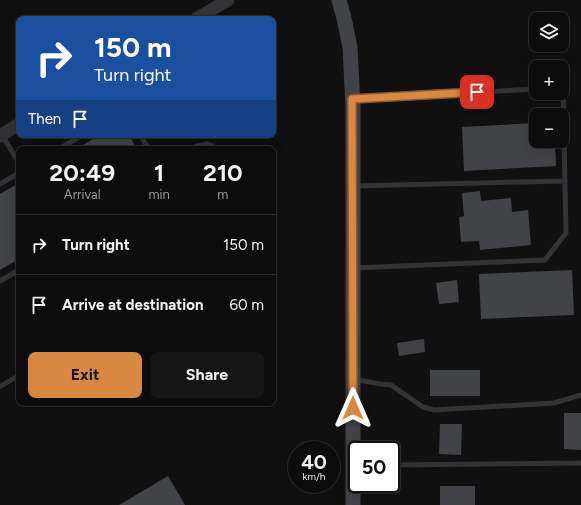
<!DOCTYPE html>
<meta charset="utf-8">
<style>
body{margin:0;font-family:Figtree,sans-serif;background:#151516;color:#f1f3f6;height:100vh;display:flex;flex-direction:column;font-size:15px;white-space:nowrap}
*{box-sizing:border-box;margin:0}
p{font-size:13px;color:#9a9b9d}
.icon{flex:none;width:22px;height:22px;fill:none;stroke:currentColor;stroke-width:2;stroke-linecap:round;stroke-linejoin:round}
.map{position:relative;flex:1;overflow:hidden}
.panel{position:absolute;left:16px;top:146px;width:260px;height:260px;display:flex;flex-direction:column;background:#0c0c0d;border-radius:8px;box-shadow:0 4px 16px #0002,0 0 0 1px #2c2c2e}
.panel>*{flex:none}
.banner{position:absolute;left:16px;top:16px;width:260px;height:122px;border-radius:8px;box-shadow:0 4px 16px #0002,0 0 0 1px #2c2c2e;background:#1a4fa0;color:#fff;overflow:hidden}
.fabs{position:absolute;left:529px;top:12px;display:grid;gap:8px}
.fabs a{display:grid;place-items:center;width:40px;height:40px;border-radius:8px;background:#0c0c0d;box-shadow:0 4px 16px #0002,0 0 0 1px #2c2c2e;font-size:20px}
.speed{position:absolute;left:288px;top:441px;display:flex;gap:8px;font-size:20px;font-weight:700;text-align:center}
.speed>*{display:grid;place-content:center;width:52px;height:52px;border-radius:50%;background:#0c0c0d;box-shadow:0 4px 16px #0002,0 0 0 1px #2c2c2e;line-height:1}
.speed small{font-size:10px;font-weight:400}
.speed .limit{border:2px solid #111;border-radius:6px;background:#fff;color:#111}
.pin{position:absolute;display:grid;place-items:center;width:34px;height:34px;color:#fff;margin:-17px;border-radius:8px;box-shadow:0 2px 6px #0006}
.me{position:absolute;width:44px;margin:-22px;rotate:0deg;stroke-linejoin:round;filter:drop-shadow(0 0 3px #0008)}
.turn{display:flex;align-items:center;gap:14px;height:84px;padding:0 12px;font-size:18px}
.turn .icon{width:52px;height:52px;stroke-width:2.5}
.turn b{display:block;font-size:28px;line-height:34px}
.then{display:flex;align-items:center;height:38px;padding:0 12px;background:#0003;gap:8px;font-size:15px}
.eta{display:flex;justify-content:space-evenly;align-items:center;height:68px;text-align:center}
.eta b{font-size:24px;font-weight:700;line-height:28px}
.cta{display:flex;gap:8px;margin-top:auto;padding:8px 12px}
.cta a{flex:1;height:46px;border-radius:8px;background:#d88841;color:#111;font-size:16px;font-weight:700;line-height:46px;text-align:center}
.cta a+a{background:#151516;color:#f1f3f6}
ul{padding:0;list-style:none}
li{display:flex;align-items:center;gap:12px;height:60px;padding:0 12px;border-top:1px solid #2c2c2e}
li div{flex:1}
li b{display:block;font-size:15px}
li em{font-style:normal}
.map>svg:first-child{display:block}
.building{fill:#424346}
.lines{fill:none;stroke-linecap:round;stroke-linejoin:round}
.service{stroke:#313336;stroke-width:5}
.tertiary{stroke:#313336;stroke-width:13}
.secondary{stroke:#404245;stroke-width:15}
.route-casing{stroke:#8c582a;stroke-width:10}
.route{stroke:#d88841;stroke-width:7}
</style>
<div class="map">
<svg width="581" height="505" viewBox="0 0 581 505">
<rect width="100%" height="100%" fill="#101011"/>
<g class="building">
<polygon points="536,123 536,141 555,141 556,166 464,171 462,127"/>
<polygon points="100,135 129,135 137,149 76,149"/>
<polygon points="19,183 19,259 0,270 0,194"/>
<polygon points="480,191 481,201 511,198 512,212 528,210 531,245 480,250 479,241 461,242 459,217 464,216 462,193"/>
<polygon points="572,270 574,315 481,319 479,274"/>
<polygon points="457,280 459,302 439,304 436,283"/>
<polygon points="424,339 425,352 399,356 397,343"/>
<rect x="430" y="370" width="50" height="26"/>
<polygon points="564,413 581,413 581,450 564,449"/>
<polygon points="440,424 462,424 461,455 439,454"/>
<polygon points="168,476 185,505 119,505"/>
<rect x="440" y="486" width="35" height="19"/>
</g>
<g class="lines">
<g class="service">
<polyline points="354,99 536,89"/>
<polyline points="2,135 19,163"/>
<polyline points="140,135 149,149"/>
<polyline points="59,149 82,135"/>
<polyline points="191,149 197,146 208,144 218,149"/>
<polyline points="0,184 19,173"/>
<polyline points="354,186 565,181"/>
<polyline points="354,268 545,260 566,233 563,87 562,87"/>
<polyline points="0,281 19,270"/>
<polyline points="354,379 380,384 391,385 423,407 434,410 554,403 581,395"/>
<polyline points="0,387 19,375"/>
<polyline points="391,465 581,463"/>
</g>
<g class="tertiary">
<polyline points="196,19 228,0"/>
<polyline points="0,136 19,124"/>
</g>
<polyline class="secondary" points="339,0 344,18 350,47 353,106 353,505"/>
</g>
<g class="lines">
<defs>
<polyline id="route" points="353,408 352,99 477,92"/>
</defs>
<use href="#route" class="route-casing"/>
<use href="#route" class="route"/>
</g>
</svg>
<div class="fabs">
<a><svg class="icon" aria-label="layers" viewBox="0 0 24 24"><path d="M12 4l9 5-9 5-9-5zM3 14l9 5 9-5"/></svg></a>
<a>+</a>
<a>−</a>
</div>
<div class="speed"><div>40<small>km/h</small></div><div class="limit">50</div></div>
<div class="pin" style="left:477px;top:92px;background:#d93025"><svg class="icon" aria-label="arrive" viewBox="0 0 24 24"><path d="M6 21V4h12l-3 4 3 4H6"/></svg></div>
<svg class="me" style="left:353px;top:408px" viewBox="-20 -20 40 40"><path d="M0-17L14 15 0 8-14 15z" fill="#d88841" stroke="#fff" stroke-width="4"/></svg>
<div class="banner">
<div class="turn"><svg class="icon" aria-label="right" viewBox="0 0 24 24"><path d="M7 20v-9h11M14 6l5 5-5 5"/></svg><div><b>150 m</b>Turn right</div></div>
<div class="then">Then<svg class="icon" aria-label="arrive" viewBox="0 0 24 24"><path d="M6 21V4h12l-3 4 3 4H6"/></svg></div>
</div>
<section class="panel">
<div class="eta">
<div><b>20:49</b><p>Arrival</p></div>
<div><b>1</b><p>min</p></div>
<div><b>210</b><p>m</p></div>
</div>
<ul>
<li><svg class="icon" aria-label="right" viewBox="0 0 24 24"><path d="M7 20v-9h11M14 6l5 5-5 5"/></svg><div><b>Turn right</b></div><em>150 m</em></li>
<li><svg class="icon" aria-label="arrive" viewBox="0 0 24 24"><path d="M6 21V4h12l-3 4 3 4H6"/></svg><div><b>Arrive at destination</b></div><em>60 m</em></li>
</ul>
<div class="cta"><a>Exit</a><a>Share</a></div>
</section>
</div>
